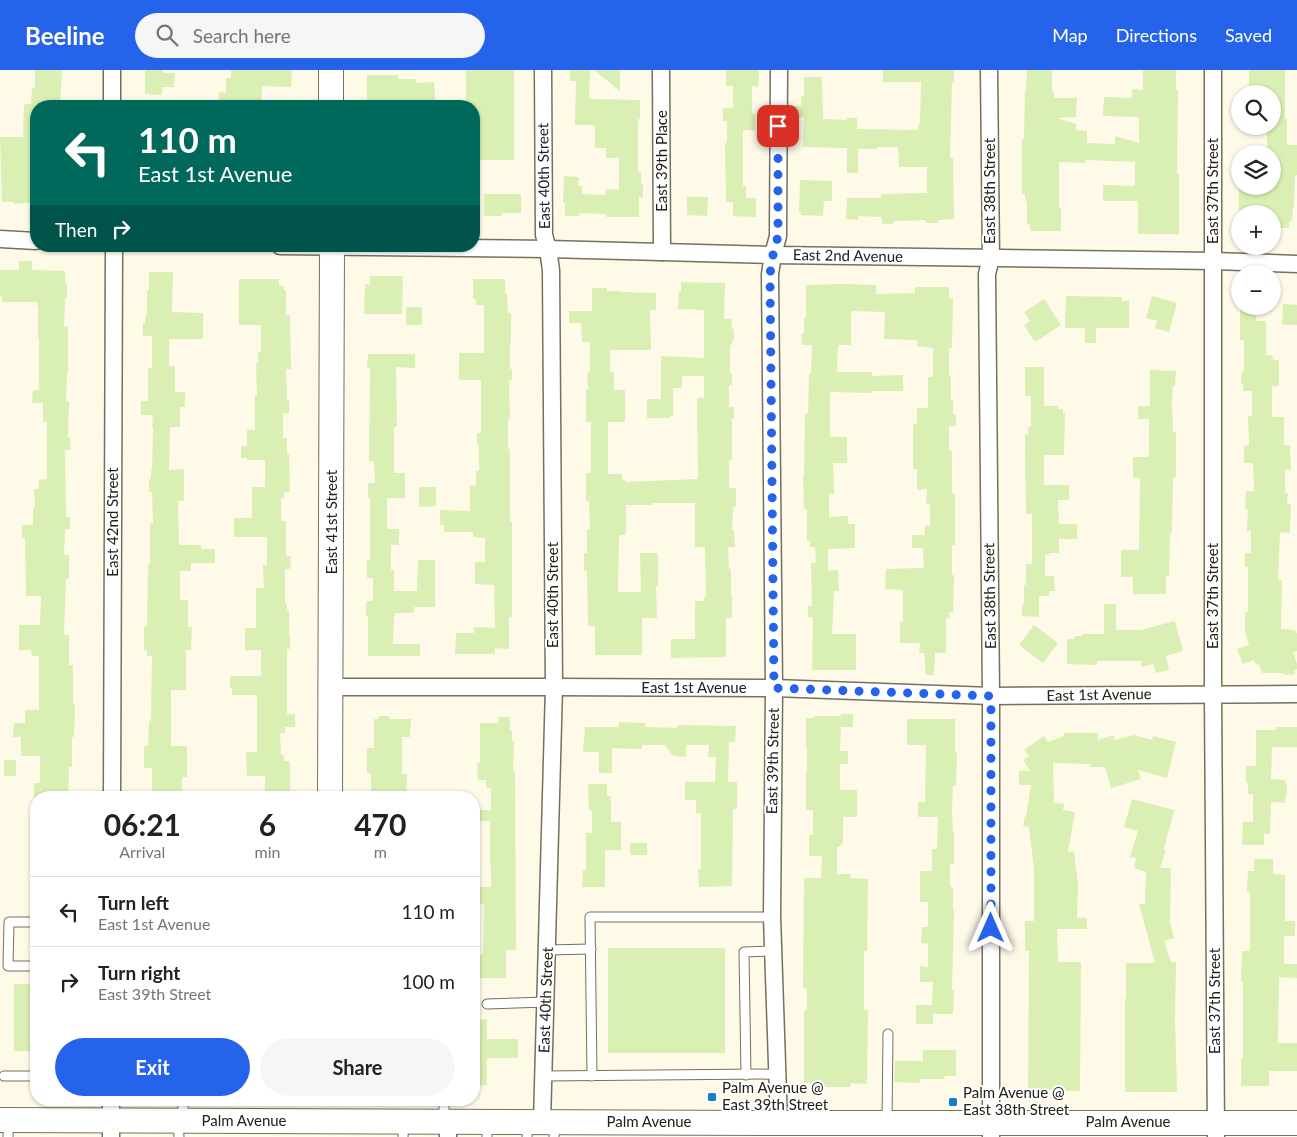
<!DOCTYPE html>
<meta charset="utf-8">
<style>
body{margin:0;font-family:Lato,sans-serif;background:#f6f6f6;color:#222;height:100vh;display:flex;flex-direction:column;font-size:19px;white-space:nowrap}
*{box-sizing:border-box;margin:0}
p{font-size:16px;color:#767676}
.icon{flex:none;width:28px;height:28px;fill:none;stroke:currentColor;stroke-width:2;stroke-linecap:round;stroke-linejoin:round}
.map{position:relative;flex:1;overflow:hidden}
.side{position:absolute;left:30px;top:721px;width:450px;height:315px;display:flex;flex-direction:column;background:#fff;border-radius:20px;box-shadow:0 1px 4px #0004}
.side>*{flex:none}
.guide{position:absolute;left:30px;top:30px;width:450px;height:152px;border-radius:20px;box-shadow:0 1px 4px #0004;background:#00695c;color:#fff;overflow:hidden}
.tools{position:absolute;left:1231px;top:15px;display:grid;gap:10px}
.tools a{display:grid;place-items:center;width:50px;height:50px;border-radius:50%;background:#fff;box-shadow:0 1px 4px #0004;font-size:25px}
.pin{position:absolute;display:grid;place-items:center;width:42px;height:42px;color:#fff;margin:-21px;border-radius:10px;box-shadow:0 2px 8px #0006}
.me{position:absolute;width:55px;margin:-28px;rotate:0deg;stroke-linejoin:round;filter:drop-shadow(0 0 4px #0008)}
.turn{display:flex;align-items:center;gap:18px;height:105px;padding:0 25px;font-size:22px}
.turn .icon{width:65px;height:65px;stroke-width:2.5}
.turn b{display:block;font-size:35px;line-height:42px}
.then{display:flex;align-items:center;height:48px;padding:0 25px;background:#0003;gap:10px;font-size:19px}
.eta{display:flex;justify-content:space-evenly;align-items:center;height:85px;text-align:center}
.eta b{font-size:30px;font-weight:700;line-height:35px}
.action{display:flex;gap:10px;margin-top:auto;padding:10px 25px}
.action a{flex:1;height:58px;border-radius:30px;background:#2563eb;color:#fff;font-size:20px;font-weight:700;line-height:58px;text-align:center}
.action a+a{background:#f6f6f6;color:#222}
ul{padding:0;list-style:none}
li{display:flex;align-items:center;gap:15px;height:70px;padding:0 25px;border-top:1px solid #e0e0e0}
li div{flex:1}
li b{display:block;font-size:19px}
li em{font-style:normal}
header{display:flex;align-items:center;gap:30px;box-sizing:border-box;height:70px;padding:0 25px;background:#2563eb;color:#fff}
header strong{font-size:24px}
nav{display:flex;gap:28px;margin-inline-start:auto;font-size:18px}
.search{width:350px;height:45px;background:#f6f6f6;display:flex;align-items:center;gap:12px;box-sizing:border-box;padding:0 18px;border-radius:28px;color:#767676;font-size:19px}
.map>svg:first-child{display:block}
.building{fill:#daefb3}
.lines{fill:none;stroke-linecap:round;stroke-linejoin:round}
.lane-casing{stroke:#76705d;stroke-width:11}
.street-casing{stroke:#76705d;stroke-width:19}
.secondary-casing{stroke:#76705d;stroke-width:26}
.lane{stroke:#fff;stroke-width:9}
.street{stroke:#fff;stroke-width:16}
.secondary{stroke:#fff;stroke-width:24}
.route{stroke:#2563eb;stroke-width:9;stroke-dasharray:0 16.2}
.poi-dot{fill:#137fc9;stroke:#fff;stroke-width:2}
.labels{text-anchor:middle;stroke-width:4;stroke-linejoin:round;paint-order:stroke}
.street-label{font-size:15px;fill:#232018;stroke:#fff}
.poi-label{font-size:15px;fill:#232018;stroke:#fff;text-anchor:start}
</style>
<header>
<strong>Beeline</strong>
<div class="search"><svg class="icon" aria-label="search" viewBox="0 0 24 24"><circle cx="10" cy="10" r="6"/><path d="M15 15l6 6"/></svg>Search here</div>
<nav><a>Map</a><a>Directions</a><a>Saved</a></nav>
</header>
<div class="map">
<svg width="1297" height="1067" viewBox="0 0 1297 1067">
<rect width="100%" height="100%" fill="#fff9e8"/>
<g class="building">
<polygon points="35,0 62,0 60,36 36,36 36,132 14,134 14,132 2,132 0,67 23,67 24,34 31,34 32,18 35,18"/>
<polygon points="145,0 163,0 163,3 175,3 174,17 162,17 162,25 145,24"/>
<polygon points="231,0 292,0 291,17 262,16 261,36 219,36 219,22 226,23 226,8 231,8"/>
<polygon points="466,0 514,0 514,90 474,90 474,36 466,36"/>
<polygon points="570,0 590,0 589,29 640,30 640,49 638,49 638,102 641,102 641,114 643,114 643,127 639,127 639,147 606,147 606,144 580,143 579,146 565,146 565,132 563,132 564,106 579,107 578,116 582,116 582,124 606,125 606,119 619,120 619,88 606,88 606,78 595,78 595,55 575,55 576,11 570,11"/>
<polygon points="594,0 620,0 620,21"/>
<polygon points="726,0 759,0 758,17 752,16 752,43 755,44 755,60 743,60 743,116 746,116 746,128 756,128 756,147 733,146 733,132 726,132 725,73 727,73 727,51 723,51 723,38 733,38 733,16 726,16"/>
<polygon points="883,0 954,0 954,13 952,13 950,88 953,88 954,149 938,150 938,153 926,153 926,150 893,151 893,154 882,154 882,147 858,146 858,150 846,149 847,128 881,128 881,124 927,123 927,97 899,97 898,77 877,77 877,79 858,79 858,103 847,103 847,78 803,77 804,47 789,47 789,36 801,36 801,26 804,26 804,7 822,7 823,49 847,50 847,48 857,48 857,59 918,60 918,54 920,54 921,12 883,12"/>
<polygon points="1027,0 1052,0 1052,22 1054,22 1054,28 1077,28 1076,47 1057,48 1076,54 1076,60 1087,61 1087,73 1115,74 1115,66 1139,73 1139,47 1103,46 1104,27 1132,28 1132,19 1143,20 1143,0 1176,0 1176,20 1178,20 1177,104 1179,104 1179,164 1138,164 1138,131 1103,131 1103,115 1135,116 1135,92 1086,90 1086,93 1059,92 1059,138 1061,138 1061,161 1030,161 1030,154 1027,154 1027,131 1025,131 1025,124 1022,124 1022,69 1024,69 1025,21 1026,21"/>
<polygon points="1249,0 1285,0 1285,49 1287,49 1287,75 1297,75 1297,105 1295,105 1294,138 1293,138 1292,151 1289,151 1289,158 1272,158 1272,144 1239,144 1239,116 1272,116 1272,84 1268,84 1266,56 1272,56 1272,24 1249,24"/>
<polygon points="367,5 398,5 398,9 416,9 416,13 434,12 436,36 367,36"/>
<polygon points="800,110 832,111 832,131 824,131 823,146 801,145 801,142 799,141"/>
<polygon points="484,124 521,124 521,143 502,143 502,146 484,146"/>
<polygon points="687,127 708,127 707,146 687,145"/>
<polygon points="19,191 32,191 32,200 65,201 65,214 67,214 67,228 65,228 64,257 68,256 68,303 67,303 66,331 69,331 68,368 70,368 71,380 65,380 66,447 70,447 70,459 65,459 64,485 69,485 69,509 66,509 64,565 69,565 69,595 73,595 73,634 75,634 74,667 72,667 72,697 69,697 68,728 34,728 34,713 40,713 40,686 21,686 21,667 13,667 14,653 25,653 25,640 39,640 39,586 32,586 31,580 19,580 19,555 40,555 41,526 26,526 25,468 22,468 22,455 33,455 33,437 35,437 34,419 39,419 39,410 47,409 47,352 43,352 43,333 32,333 33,320 39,320 39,268 38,268 38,236 37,236 37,232 2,232 2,226 0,226 0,200 19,200"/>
<polygon points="149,202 173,202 172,242 203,243 203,269 169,269 169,296 175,296 175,322 185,322 185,337 180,337 180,357 170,357 169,400 184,399 184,431 178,431 179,475 201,475 201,479 215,479 215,493 191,493 191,501 180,501 180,530 188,530 188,557 192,557 191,580 186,580 186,620 171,620 171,676 187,676 187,707 182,707 182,728 152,728 152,698 144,698 144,676 148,676 149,651 151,651 152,586 147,586 147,580 144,580 144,557 147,557 148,494 150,494 150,453 153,453 152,422 149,422 149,409 151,409 151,400 152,400 153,357 152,357 153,345 141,345 141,331 148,331 148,298 152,298 152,266 143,266 143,253 145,253 146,244 147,244 147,220 149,220"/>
<polygon points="370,206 403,206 402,244 364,244 365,214 370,215"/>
<polygon points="239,209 279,209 279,216 284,216 284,220 286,220 286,245 290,245 291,299 286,299 287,330 289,330 289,343 283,343 283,368 287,368 287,384 289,384 290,422 284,422 284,428 281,428 281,451 286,451 286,486 291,486 290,499 285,499 285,533 287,533 287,540 289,540 289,564 290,564 290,579 287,579 287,644 295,644 295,657 285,657 285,663 280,663 281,685 284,685 284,691 290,691 290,728 265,728 265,706 247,706 246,682 257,682 257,625 232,625 232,619 230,618 230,606 261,606 261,580 245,580 245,558 256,558 256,518 264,518 263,495 267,495 267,467 234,467 234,448 252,448 252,417 265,417 265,390 247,390 247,388 241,388 241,376 247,376 247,360 255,360 255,325 257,325 256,293 258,293 258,282 261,282 261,255 239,255"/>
<polygon points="473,209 505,209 505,223 507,223 508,243 511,243 511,275 510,275 510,299 512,299 512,310 509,310 510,349 508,349 508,379 510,379 510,452 512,452 512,547 509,547 509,579 495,578 495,584 455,584 456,563 474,563 474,557 495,558 494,515 475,514 475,492 485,492 485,468 473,467 473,462 444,462 444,455 440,455 440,440 470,441 470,415 476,416 476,401 479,401 479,375 477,375 477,363 481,363 481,310 459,310 459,283 484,283 484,235 476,235 476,229 473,229"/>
<polygon points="681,212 725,213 724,249 731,249 732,259 734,259 734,270 732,270 732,275 730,275 730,304 732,304 732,315 729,315 729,337 734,337 734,348 732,348 732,390 729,390 729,418 736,418 736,437 733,437 732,460 734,460 735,477 728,477 729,499 731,499 731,524 732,524 732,548 726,548 726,587 671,588 671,569 695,569 695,531 704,531 704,527 706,527 705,477 695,477 695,433 652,433 652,435 626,435 626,465 619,465 618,522 641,522 640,483 658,483 658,516 656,516 657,548 642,548 642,585 595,585 595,556 588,556 587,501 584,501 584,483 587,483 587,460 590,459 589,431 586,431 586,403 591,403 591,352 586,352 586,320 588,320 587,302 590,303 590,272 582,272 581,253 569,253 569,241 592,241 592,218 607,218 607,221 619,221 619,222 656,223 656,240 650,240 651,280 610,280 610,302 614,302 614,320 625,320 625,352 608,352 608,404 622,404 622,410 625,410 625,412 698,409 697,328 704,328 704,306 682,306 682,318 673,318 673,346 670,346 670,348 647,348 647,329 661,329 661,286 704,288 704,240 678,239 679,221 681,221"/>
<polygon points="844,214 876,215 876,224 915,223 915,217 949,217 949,228 953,228 952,278 949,278 949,306 951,306 951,330 953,330 953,344 956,345 956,356 949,356 949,381 952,381 952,424 955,423 955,475 952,475 952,505 954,505 953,543 949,542 949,548 946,548 946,583 935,583 934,605 926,605 924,583 919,583 920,573 900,573 900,552 903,552 903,520 885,519 886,499 924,498 923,478 912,478 912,465 925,465 925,456 930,456 930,434 926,434 927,419 917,420 917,399 913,399 913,354 917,354 917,338 928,338 928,307 933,307 933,278 917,276 917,270 884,269 885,242 851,241 851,275 838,275 837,302 872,302 872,306 903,305 903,321 871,321 871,323 830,322 830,367 847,367 847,393 833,393 834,424 829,424 829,447 848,446 848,454 855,454 855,478 828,479 828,501 838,500 839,521 834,521 832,564 856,564 856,600 812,600 813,550 812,547 808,547 808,536 812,536 811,493 816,493 815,477 810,477 810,471 807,471 807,439 804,439 803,407 804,407 805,344 808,344 809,304 811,304 812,275 802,275 801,264 804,264 804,248 806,248 806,215"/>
<polygon points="1066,226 1122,227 1121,231 1129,231 1129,258 1096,258 1096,273 1085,273 1085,258 1065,258"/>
<polygon points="1152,226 1177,233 1169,262 1155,258 1157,251 1146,248"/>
<polygon points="1044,229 1061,255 1035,272 1024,255 1030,251 1024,242"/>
<polygon points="1283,234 1297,235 1297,255 1282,255"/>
<polygon points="1240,236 1256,236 1256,251 1266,251 1266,285 1272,285 1273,290 1279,290 1279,316 1272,316 1272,347 1284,347 1284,375 1290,375 1291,400 1285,400 1285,423 1288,423 1287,434 1291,434 1290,463 1280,462 1278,510 1282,510 1281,559 1295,560 1297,564 1297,581 1293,582 1297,594 1297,599 1294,600 1295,604 1284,605 1283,603 1262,603 1259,594 1256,595 1254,590 1243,594 1237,579 1249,575 1245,562 1245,542 1248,542 1248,497 1245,497 1245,483 1251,483 1251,461 1247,461 1248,439 1245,439 1246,421 1254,421 1253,393 1244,393 1244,376 1249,375 1248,346 1252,346 1252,321 1243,321 1243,314 1241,314 1242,301 1244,301 1244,270 1240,270"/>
<rect x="406" y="237" width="16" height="18"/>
<polygon points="368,284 415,284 415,298 396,297 397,357 394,357 394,403 405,403 405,428 387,428 387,459 399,459 399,475 391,475 391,500 394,500 394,521 417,521 418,490 435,490 435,537 414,537 414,543 395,543 395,546 394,546 393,574 420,574 420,586 368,586 368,546 366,546 366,531 373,531 373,508 367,508 367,490 370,490 370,428 368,428 368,413 375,413 374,391 369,391 370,298 367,298"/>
<polygon points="1025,297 1044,297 1044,336 1058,336 1059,339 1063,339 1063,343 1065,343 1064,385 1044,385 1044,415 1069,415 1069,430 1058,430 1059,454 1077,454 1077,469 1059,469 1059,483 1049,483 1049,485 1045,485 1045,506 1054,506 1055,521 1049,521 1049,526 1039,526 1039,547 1022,546 1022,534 1024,534 1024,515 1026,515 1026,494 1032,494 1032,444 1026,444 1025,386 1025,364 1028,364 1028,357 1031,357 1031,326 1025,326"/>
<polygon points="1150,300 1176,301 1175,316 1173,316 1172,329 1173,362 1176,362 1176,408 1173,408 1172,463 1170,463 1169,506 1166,506 1166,524 1133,524 1133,507 1121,507 1121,480 1139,480 1140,408 1133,408 1133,387 1149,387 1149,349 1138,349 1138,336 1150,336"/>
<polygon points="419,417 436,417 436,436 419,437"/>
<polygon points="1104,534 1116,534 1116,560 1141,560 1175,551 1183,581 1166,586 1169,600 1156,603 1153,594 1141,597 1142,591 1097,591 1097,595 1067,594 1067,569 1075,569 1075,566 1082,566 1082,564 1104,564"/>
<polygon points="1034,555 1058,573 1043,593 1019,575"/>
<polygon points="841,644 853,644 853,657 841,657 840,681 848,681 848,694 840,694 840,720 857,720 857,747 843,747 843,774 841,774 841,776 837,777 837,804 851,804 850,808 868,809 867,881 864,881 864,940 868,940 867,1014 851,1013 850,1017 821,1017 821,1013 804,1013 804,940 807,940 807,919 803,918 804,808 821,808 822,786 809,786 809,765 813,765 813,740 806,740 806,700 807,700 807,677 806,677 806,648 814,648 814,646 841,646"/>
<polygon points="379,646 389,646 389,649 411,649 410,667 402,667 402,704 407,704 406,728 371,728 371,703 367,703 367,678 374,678 374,649 379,649"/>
<polygon points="498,647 510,647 510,661 512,660 512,671 514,671 513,701 515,701 516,880 506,880 506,908 474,908 474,884 483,884 484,834 477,834 477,817 491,817 491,795 490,795 490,751 474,751 474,740 491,740 491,718 486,718 486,710 478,710 477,693 480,693 480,653 498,653"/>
<polygon points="907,649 955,649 955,682 957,682 956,716 953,716 952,738 953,762 954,762 954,794 950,794 950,817 953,817 953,840 954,840 952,920 954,920 953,944 933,944 933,954 916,954 916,935 932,935 933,912 920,912 920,896 928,897 928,874 921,873 922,857 928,857 928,832 920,832 920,801 932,801 932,779 937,779 938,747 918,747 918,732 925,732 926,675 907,675"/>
<polygon points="619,652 645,653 645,657 678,658 678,655 736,656 735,672 729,672 728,712 737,712 737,739 733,739 732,816 699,817 698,799 701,799 701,743 696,743 696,730 685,730 685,712 715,712 716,687 708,687 709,675 686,675 686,687 673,686 665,675 642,675 642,679 612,678 612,703 599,703 599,682 583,682 585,657 619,657"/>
<polygon points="1275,657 1297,657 1297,677 1272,677 1271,709 1285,710 1285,713 1287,714 1286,729 1285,729 1285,733 1271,732 1270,764 1264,764 1264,775 1242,775 1243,752 1253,752 1253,724 1248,724 1248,713 1246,713 1246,696 1256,696 1256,660 1276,660"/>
<polygon points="1064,663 1098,663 1098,670 1113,665 1115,670 1134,665 1152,670 1153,666 1176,672 1167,708 1138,700 1141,709 1111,718 1105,697 1091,697 1090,694 1053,693 1054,733 1064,734 1063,740 1075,742 1068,782 1074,782 1078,814 1077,848 1087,848 1087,859 1057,859 1058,892 1081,892 1080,1021 1028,1020 1029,881 1025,881 1025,851 1034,851 1034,799 1029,757 1023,756 1025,746 1026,746 1031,715 1019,715 1019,701 1030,701 1023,690 1029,686 1024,680 1044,666 1048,672 1064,666"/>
<rect x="4" y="690" width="12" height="16"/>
<polygon points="588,714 607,714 607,726 611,726 611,752 621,752 621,780 605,780 605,817 582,817 583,800 586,800 586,763 592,763 592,740 589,740"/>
<polygon points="1132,729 1174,740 1164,779 1166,780 1160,798 1171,798 1170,852 1174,868 1164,871 1171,892 1176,892 1175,949 1177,1022 1125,1022 1125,928 1126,928 1126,893 1155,893 1139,834 1145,834 1146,802 1134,798 1136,788 1130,787 1138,761 1124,757"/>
<rect x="630" y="773" width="17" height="12"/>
<polygon points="1254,789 1273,789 1273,804 1285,805 1285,851 1295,851 1295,866 1284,866 1284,894 1297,894 1297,908 1279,907 1278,973 1297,973 1297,1001 1269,1001 1269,1016 1241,1016 1241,988 1243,988 1243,912 1241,912 1242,881 1250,881 1250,822 1247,822 1248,801 1254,801"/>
<rect x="608" y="878" width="117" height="105"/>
<rect x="14" y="914" width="22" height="67"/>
<polygon points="487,949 487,969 518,969 518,988 487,988 487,1015 474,1016 474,950"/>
<polygon points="923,980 956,980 956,1006 944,1006 945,1009 920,1009 920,1013 894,1012 895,991 923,991"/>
</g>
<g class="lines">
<defs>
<g id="lane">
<polyline points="36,852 9,852 8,896 36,896"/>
<polyline points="547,880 591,879"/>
<polyline points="487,934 546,932"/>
<polyline points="746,1005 744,882 772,881"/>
<polyline points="4,1006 36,1006"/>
<polyline points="543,1006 777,1004"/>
<polyline points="592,1006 590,847 772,847"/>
<polyline points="444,1030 444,1051"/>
<polyline points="183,1050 183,1030"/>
<polyline points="178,1051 179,1067"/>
<polyline points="887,1052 888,964"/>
<polyline points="8,1067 9,1050"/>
<polyline points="403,1067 404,1052"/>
<polyline points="487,1067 487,1052"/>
<polyline points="527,1067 528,1052"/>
<polyline points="554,1067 555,1052"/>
</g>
<g id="street">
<polyline points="112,0 112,36"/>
<polyline points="661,0 662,182"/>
<polyline points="779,0 778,166 773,185 770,204 774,618 772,847 779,1053"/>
<polyline points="989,0 991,188 987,204 991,626 991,1067"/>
<polyline points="1213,0 1213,623 1216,1067"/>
<polyline points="0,169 36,171"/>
<polyline points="280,176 548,179 773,185 1214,191 1297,194"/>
<polyline points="331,617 554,617 774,618 991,626 1297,624"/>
<polyline points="112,728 114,176"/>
<polyline points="448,1051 448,1067"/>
<polyline points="542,1052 554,617 551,200 548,179 544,165 543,0"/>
<polyline points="111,1067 111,1030"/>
</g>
<g id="secondary">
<polyline points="331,0 331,36"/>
<polyline points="330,728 332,176"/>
<polyline points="0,1050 779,1053 1297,1053"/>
</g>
</defs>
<use href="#lane" class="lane-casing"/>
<use href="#street" class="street-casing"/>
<use href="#secondary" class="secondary-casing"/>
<use href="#lane" class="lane"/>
<use href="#street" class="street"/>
<use href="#secondary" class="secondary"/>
</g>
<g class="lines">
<polyline class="route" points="778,56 778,166 773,185 770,204 774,618 991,626 991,858"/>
</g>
<g class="poi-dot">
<rect x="707" y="1022" width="10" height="10" rx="2.5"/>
<rect x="948" y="1027" width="10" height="10" rx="2.5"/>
</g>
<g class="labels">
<g class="street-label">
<text transform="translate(662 91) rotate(-90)" y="5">East 39th Place</text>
<text transform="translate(544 106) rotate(-91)" y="5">East 40th Street</text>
<text transform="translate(990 121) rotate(-90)" y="5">East 38th Street</text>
<text transform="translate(1213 121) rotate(-90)" y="5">East 37th Street</text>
<text transform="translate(848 186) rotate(1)" y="5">East 2nd Avenue</text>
<text transform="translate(113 452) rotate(-90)" y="5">East 42nd Street</text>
<text transform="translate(332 452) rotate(-90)" y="5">East 41st Street</text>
<text transform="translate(553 525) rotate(-90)" y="5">East 40th Street</text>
<text transform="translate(990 526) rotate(-91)" y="5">East 38th Street</text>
<text transform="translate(1213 526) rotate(-90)" y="5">East 37th Street</text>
<text x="694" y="623">East 1st Avenue</text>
<text transform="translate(1099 625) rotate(-1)" y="5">East 1st Avenue</text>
<text transform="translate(773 691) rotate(-89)" y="5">East 39th Street</text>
<text transform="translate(546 930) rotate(-88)" y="5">East 40th Street</text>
<text transform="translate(1215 931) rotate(-90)" y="5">East 37th Street</text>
<text x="244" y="1056">Palm Avenue</text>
<text x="649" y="1057">Palm Avenue</text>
<text x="1128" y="1057">Palm Avenue</text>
</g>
<g class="poi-label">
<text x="722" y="1023">Palm Avenue @<tspan x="722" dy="17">East 39th Street</tspan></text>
<text x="963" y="1028">Palm Avenue @<tspan x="963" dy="17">East 38th Street</tspan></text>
</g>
</g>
</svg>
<div class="tools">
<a><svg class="icon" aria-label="search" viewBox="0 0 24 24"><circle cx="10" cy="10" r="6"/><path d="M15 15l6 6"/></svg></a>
<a><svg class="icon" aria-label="layers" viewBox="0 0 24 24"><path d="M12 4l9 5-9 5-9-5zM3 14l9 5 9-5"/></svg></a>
<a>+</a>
<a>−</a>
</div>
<div class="pin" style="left:778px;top:56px;background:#d93025"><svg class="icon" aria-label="arrive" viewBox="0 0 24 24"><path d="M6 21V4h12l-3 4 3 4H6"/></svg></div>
<svg class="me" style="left:991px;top:858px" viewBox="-20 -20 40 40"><path d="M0-17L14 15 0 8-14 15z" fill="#2563eb" stroke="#fff" stroke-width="4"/></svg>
<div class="guide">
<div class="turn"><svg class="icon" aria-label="left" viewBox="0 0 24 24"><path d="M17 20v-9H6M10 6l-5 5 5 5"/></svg><div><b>110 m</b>East 1st Avenue</div></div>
<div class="then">Then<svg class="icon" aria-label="right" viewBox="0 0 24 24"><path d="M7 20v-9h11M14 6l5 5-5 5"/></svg></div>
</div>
<section class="side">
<div class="eta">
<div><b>06:21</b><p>Arrival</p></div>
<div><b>6</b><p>min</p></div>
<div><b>470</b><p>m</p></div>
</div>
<ul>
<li><svg class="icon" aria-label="left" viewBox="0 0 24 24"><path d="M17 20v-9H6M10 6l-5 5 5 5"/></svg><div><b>Turn left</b><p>East 1st Avenue</p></div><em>110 m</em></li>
<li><svg class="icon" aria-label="right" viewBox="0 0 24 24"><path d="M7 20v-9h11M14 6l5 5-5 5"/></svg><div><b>Turn right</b><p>East 39th Street</p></div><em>100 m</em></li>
</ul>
<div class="action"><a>Exit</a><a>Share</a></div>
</section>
</div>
